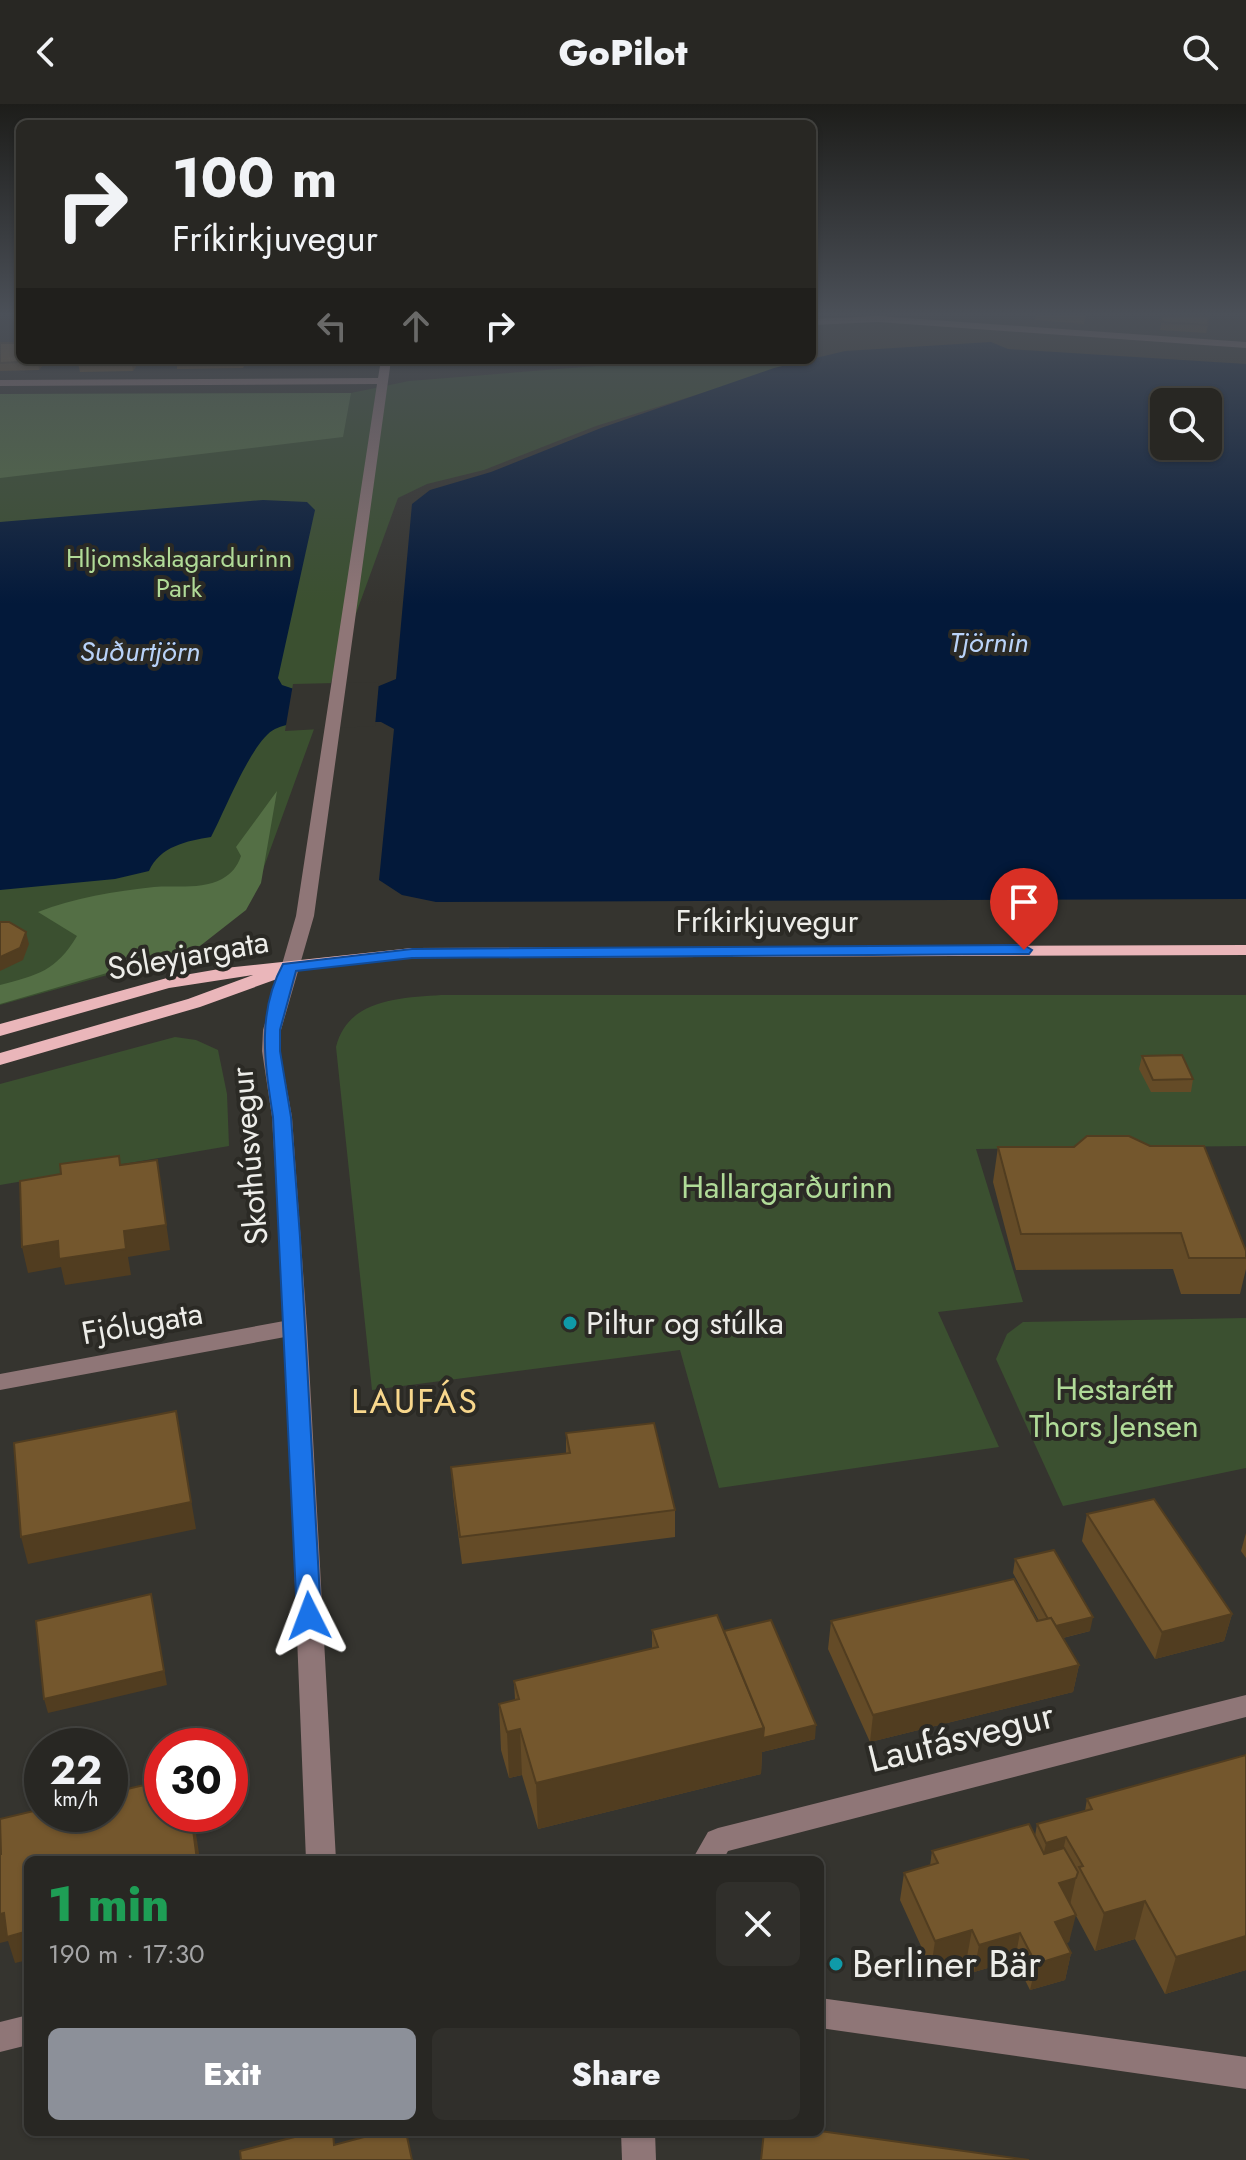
<!DOCTYPE html>
<meta charset="utf-8">
<style>
body{margin:0;font-family:Jost,sans-serif;background:#302f2b;color:#f1f3f6;height:100vh;display:flex;flex-direction:column;font-size:30px;white-space:nowrap}
*{box-sizing:border-box;margin:0}
p{font-size:26px;color:#a5a5a6}
.icon{flex:none;width:44px;height:44px;fill:none;stroke:currentColor;stroke-width:2;stroke-linecap:round;stroke-linejoin:round}
.map{position:relative;flex:1;overflow:hidden}
.sheet{position:absolute;left:24px;top:1752px;width:800px;height:280px;display:flex;flex-direction:column;background:#282723;border-radius:12px;box-shadow:0 2px 6px #0004,0 0 0 2px #444441}
.sheet>*{flex:none}
.banner{position:absolute;left:16px;top:16px;width:800px;height:244px;border-radius:12px;box-shadow:0 2px 6px #0004,0 0 0 2px #444441;background:#282723;color:#f1f3f6;overflow:hidden}
.fabs{position:absolute;left:1150px;top:284px;display:grid;gap:16px}
.fabs a{display:grid;place-items:center;width:72px;height:72px;border-radius:12px;background:#282723;box-shadow:0 2px 6px #0004,0 0 0 2px #444441;font-size:40px}
.speed{position:absolute;left:24px;top:1624px;display:flex;gap:16px;font-size:40px;font-weight:700;text-align:center}
.speed>*{display:grid;place-content:center;width:104px;height:104px;border-radius:50%;background:#282723;box-shadow:0 2px 6px #0004,0 0 0 2px #444441;line-height:1}
.speed small{font-size:20px;font-weight:400}
.speed .limit{border:12px solid #d22;background:#fff;color:#111}
.pin{position:absolute;display:grid;place-items:center;width:68px;height:68px;color:#fff;margin:-82px -34px;border-radius:50% 50% 50% 0;rotate:-45deg;box-shadow:0 0 8px #0007}
.pin .icon{rotate:45deg}
.me{position:absolute;width:88px;margin:-44px;rotate:357deg;stroke-linejoin:round;filter:drop-shadow(0 0 6px #0008)}
.turn{display:flex;align-items:center;gap:28px;height:168px;padding:0 24px;font-size:36px}
.turn .icon{width:104px;height:104px;stroke-width:2.5}
.turn b{display:block;font-size:56px;line-height:68px}
.lanes{display:flex;align-items:center;height:76px;padding:0 24px;background:#0003;justify-content:center;gap:40px;direction:ltr}
.lanes .off{opacity:.35}
.round{display:grid;place-items:center;flex:none;width:84px;height:84px;border-radius:12px;background:#302f2b}
.headline{display:flex;align-items:center;justify-content:space-between;height:136px;padding:0 24px}
h1{font-size:48px;font-weight:800;line-height:60px;color:#1e9e55}
.primary-button{display:flex;gap:16px;margin-top:auto;padding:16px 24px}
.primary-button a{flex:1;height:92px;border-radius:12px;background:#8c9099;color:#fff;font-size:32px;font-weight:800;line-height:92px;text-align:center}
.primary-button a+a{background:#302f2b;color:#f1f3f6}
header{display:flex;justify-content:space-between;align-items:center;height:104px;padding:0 24px;background:#282723;font-size:36px;font-weight:800}
.map>svg:first-child{display:block}
.green{fill:#3b5030}
.forest{fill:#546f45}
.water{fill:#03193a;fill-rule:evenodd}
.pier{fill:#35342f}
.lines{fill:none;stroke-linecap:round;stroke-linejoin:round}
.minor{fill:#8f7677;fill-rule:evenodd}
.major{fill:#eab6ba;fill-rule:evenodd}
.wall{fill:#644b27}
.shaded-wall{fill:#513d20}
.building{fill:#74572d;stroke:#513d20;stroke-width:2}
.route{fill:#1a73e8;stroke:#114b97;stroke-width:2}
.culture-dot{fill:#0f9aa8;stroke:#2b2a25;stroke-width:3}
.labels{text-anchor:middle;stroke-width:8;stroke-linejoin:round;paint-order:stroke}
.far-park-label{font-size:26px;fill:#b0db98;stroke:#2b2a25}
.far-water-label{font-size:28px;font-style:italic;fill:#b9d3f9;stroke:#2b2a25}
.street-label{font-size:32px;fill:#edede9;stroke:#2b2a25}
.park-label{font-size:32px;fill:#b0db98;stroke:#2b2a25}
.poi-label{font-size:32px;fill:#edede9;stroke:#2b2a25;text-anchor:start}
.neighbourhood-label{font-size:34px;letter-spacing:2px;fill:#f8d78c;stroke:#2b2a25}
.near-street-label{font-size:38px;fill:#edede9;stroke:#2b2a25}
.near-poi-label{font-size:38px;fill:#edede9;stroke:#2b2a25;text-anchor:start}
</style>
<header><svg class="icon" aria-label="back" viewBox="0 0 24 24"><path d="M15 5l-7 7 7 7"/></svg>GoPilot<svg class="icon" aria-label="search" viewBox="0 0 24 24"><circle cx="10" cy="10" r="6"/><path d="M15 15l6 6"/></svg></header>
<div class="map">
<svg width="1246" height="2056" viewBox="0 0 1246 2056">
<rect width="100%" height="100%" fill="#35342f"/>
<g class="green">
<polygon points="672,256 808,256 596,322 484,366 427,380 398,394 257,782 200,841 168,854 0,901 0,290 351,289 409,277"/>
<path d="M441,891H1246V1042L976,1045L1023,1198L938,1208L999,1343L719,1384L680,1246L372,1286L336,943C348,895 399,894 441,891Z"/>
<polygon points="175,933 196,936 218,946 227,990 229,1042 0,1081 0,980"/>
<polygon points="1246,1214 1246,1364 1063,1402 996,1255 1007,1230 1023,1218"/>
</g>
<g class="forest">
<polygon points="351,289 343,333 0,374 0,290"/>
<path d="M277,687L261,779L246,806L200,842L0,900V881C38,871 56,867 77,832L38,808C74,794 115,787 154,783C175,781 202,786 222,775C232,769 237,763 241,752L236,743Z"/>
</g>
<path class="water" d="M991,238L1008,245L1246,260V795L436,798L402,791L379,776L394,625L381,618C351,619 301,613 275,625C252,636 224,709 211,733C187,737 160,742 149,767L115,775L0,786V418L263,396L307,398L315,406L278,574L282,581L294,585L379,582L396,575L412,400L430,386L491,368L601,324L774,264L845,247ZM1164,298H1208V342H1164Z"/>
<polygon class="pier" points="379,578 375,622 285,627 293,580"/>
<g class="lines">
<g class="minor">
<polygon points="878,212 1246,238 1246,244 878,218 812,221 812,215"/>
<polygon points="381,256 391,256 314,812 281,926 280,947 292,1013 307,1223 336,1756 306,1756 285,1233 0,1286 0,1270 284,1217 272,1013 262,947 263,926 296,812 377,280 0,282 0,276 378,274"/>
<polygon points="1246,1591 1246,1613 728,1747 723,1756 692,1756 708,1728 718,1724"/>
<polygon points="820,1894 1246,1953 1246,1985 820,1924"/>
<polygon points="28,1911 28,1941 0,1948 0,1918"/>
<polygon points="621,2028 655,2028 656,2056 622,2056"/>
</g>
<polygon class="major" points="1246,841 1246,851 412,854 278,869 277,875 200,903 0,961 0,949 188,895 253,871 169,884 0,932 0,920 167,874 225,864 412,844"/>
</g>
<g class="wall">
<polygon points="1036,212 1086,212 1084,220 1035,216"/>
<polygon points="1162,212 1208,221 1206,229 1160,226"/>
<polygon points="0,239 20,256 46,256 39,266 0,267"/>
<polygon points="81,256 140,256 133,267 80,268 78,259"/>
<polygon points="177,256 247,256 243,264 177,265"/>
<polygon points="1142,952 1193,975 1191,988 1151,988 1139,965"/>
<polygon points="998,1043 1246,1147 1246,1165 1240,1190 1181,1190 1173,1165 1016,1166 993,1078"/>
<polygon points="566,1329 675,1406 675,1433 462,1460 453,1390 451,1363 566,1350"/>
<polygon points="1087,1410 1232,1510 1224,1537 1155,1555 1082,1437"/>
<polygon points="1246,1429 1246,1454 1241,1447"/>
<polygon points="1015,1455 1090,1527 1063,1534 1079,1561 1073,1588 870,1638 828,1545 831,1517 1039,1517 1013,1469"/>
<polygon points="652,1526 724,1527 815,1635 762,1648 761,1670 538,1725 522,1671 509,1674 501,1646 499,1600 515,1596 514,1577 652,1545"/>
<polygon points="1246,1651 1246,1866 1165,1890 1135,1835 1095,1847 1074,1808 1069,1838 1066,1839 1071,1849 1065,1876 1030,1886 1015,1856 974,1868 967,1853 931,1864 900,1796 904,1769 930,1762 932,1747 1035,1732 1037,1720 1085,1707 1087,1695"/>
</g>
<g class="shaded-wall">
<polygon points="38,256 46,256 39,266 38,257"/>
<polygon points="134,256 140,256 133,267 132,259"/>
<polygon points="26,828 29,840 23,856 0,867 0,853"/>
<polygon points="157,1056 170,1146 128,1153 131,1171 65,1181 61,1163 28,1169 22,1143 124,1127"/>
<polygon points="176,1307 196,1425 28,1460 21,1433"/>
<polygon points="151,1490 167,1581 48,1609 44,1595"/>
<polygon points="1232,1510 1224,1537 1155,1555 1162,1528"/>
<polygon points="1093,1513 1090,1527 1050,1537 1052,1522"/>
<polygon points="1079,1561 1073,1588 870,1638 873,1611"/>
<polygon points="816,1621 815,1635 762,1648 761,1670 538,1725 536,1679 764,1624"/>
<polygon points="520,1625 522,1671 509,1674 507,1628"/>
<polygon points="191,1710 193,1710 200,1756 197,1756"/>
<polygon points="1066,1733 1058,1771 1038,1777 1046,1739"/>
<polygon points="1076,1774 1070,1801 1059,1779"/>
<polygon points="1145,1797 1135,1835 1095,1847 1104,1809"/>
<polygon points="4,1809 28,1827 28,1856 15,1859 8,1837 0,1839 0,1810"/>
<polygon points="1076,1811 1069,1838 1049,1845 1055,1818"/>
<polygon points="972,1826 967,1853 931,1864 935,1837"/>
<polygon points="1020,1829 1015,1856 974,1868 979,1841"/>
<polygon points="1246,1832 1246,1866 1165,1890 1176,1853"/>
<polygon points="1071,1849 1065,1876 1030,1886 1036,1860"/>
</g>
<g class="building">
<polygon points="1162,212 1208,212 1208,221 1161,218"/>
<polygon points="0,239 20,239 20,256 38,256 38,257 0,259"/>
<polygon points="81,256 134,256 132,259 78,259"/>
<polygon points="0,818 9,818 26,828 20,844 0,853"/>
<polygon points="1182,951 1193,975 1153,976 1142,952"/>
<polygon points="1087,1032 1129,1032 1150,1042 1204,1042 1246,1147 1246,1154 1189,1154 1181,1129 1021,1130 998,1043 1074,1043"/>
<polygon points="119,1052 120,1061 157,1056 166,1121 124,1127 126,1145 59,1155 58,1137 22,1143 20,1077 61,1070 60,1060"/>
<polygon points="176,1307 191,1398 21,1433 14,1339"/>
<polygon points="654,1319 675,1406 460,1433 451,1363 570,1349 566,1329"/>
<polygon points="1154,1395 1232,1510 1162,1528 1087,1410"/>
<polygon points="1054,1446 1093,1513 1056,1522 1051,1514 1048,1515 1015,1455"/>
<polygon points="1014,1475 1037,1517 1051,1514 1079,1561 873,1611 831,1517"/>
<polygon points="151,1490 164,1567 44,1595 36,1517"/>
<polygon points="717,1511 764,1624 536,1679 520,1625 507,1628 499,1600 519,1595 514,1577 658,1543 652,1526"/>
<polygon points="771,1516 816,1621 763,1634 764,1624 724,1527"/>
<polygon points="1246,1651 1246,1832 1176,1853 1145,1797 1104,1809 1079,1763 1083,1762 1066,1733 1046,1739 1037,1720 1092,1705 1087,1695"/>
<polygon points="157,1678 159,1691 162,1690 162,1710 191,1710 197,1756 28,1756 28,1827 7,1833 4,1809 0,1810 0,1750 1,1750 0,1715 42,1705 42,1710 110,1710 110,1689"/>
<polygon points="1029,1720 1044,1750 1064,1744 1078,1768 1076,1774 1059,1779 1076,1811 1055,1818 1071,1849 1036,1860 1020,1829 979,1841 972,1826 935,1837 904,1769 938,1759 932,1747"/>
<polygon points="820,2027 1029,2056 761,2056 764,2028"/>
<polygon points="314,2028 333,2028 334,2041 383,2028 406,2028 412,2056 241,2056 240,2047"/>
</g>
<linearGradient id="sky" x2="0" y2="1"><stop stop-color="#1d1d1a"/><stop offset="0.42" stop-color="#4b5058"/><stop offset="1" stop-color="#4b5058" stop-opacity="0"/></linearGradient>
<rect width="1246" height="500" fill="url(#sky)"/>
<path class="route" d="M1024,841L1032,846L1029,850L412,854L296,867L280,926V947L291,1013L300,1133L321,1512L318,1519L309,1522L301,1519L297,1512L273,1013C265,960 256,910 283,860L412,845Z"/>
<g class="culture-dot">
<circle cx="570" cy="1219" r="8"/>
<circle cx="836" cy="1860" r="8"/>
</g>
<g class="labels">
<g class="far-park-label">
<text x="179" y="463">Hljomskalagardurinn<tspan x="179" dy="30">Park</tspan></text>
</g>
<g class="far-water-label">
<text x="989" y="548">Tjörnin</text>
<text x="140" y="557">Suðurtjörn</text>
</g>
<g class="street-label">
<text x="767" y="828">Fríkirkjuvegur</text>
<text transform="translate(188 851) rotate(-10)" y="11">Sóleyjargata</text>
<text transform="translate(249 1052) rotate(-95)" y="11">Skothúsvegur</text>
<text transform="translate(142 1219) rotate(-10)" y="11">Fjólugata</text>
</g>
<g class="park-label">
<text x="787" y="1094">Hallargarðurinn</text>
<text x="1114" y="1296">Hestarétt<tspan x="1114" dy="37">Thors Jensen</tspan></text>
</g>
<g class="poi-label">
<text x="586" y="1230">Piltur og stúlka</text>
</g>
<g class="neighbourhood-label">
<text x="415" y="1309">LAUFÁS</text>
</g>
<g class="near-street-label">
<text transform="translate(961 1633) rotate(-14)" y="13">Laufásvegur</text>
</g>
<g class="near-poi-label">
<text x="852" y="1873">Berliner Bär</text>
</g>
</g>
</svg>
<div class="fabs">
<a><svg class="icon" aria-label="search" viewBox="0 0 24 24"><circle cx="10" cy="10" r="6"/><path d="M15 15l6 6"/></svg></a>
</div>
<div class="speed"><div>22<small>km/h</small></div><div class="limit">30</div></div>
<div class="pin" style="left:1024px;top:846px;background:#d93025"><svg class="icon" aria-label="arrive" viewBox="0 0 24 24"><path d="M6 21V4h12l-3 4 3 4H6"/></svg></div>
<svg class="me" style="left:309px;top:1512px" viewBox="-20 -20 40 40"><path d="M0-17L14 15 0 8-14 15z" fill="#1a73e8" stroke="#fff" stroke-width="4"/></svg>
<div class="banner">
<div class="turn"><svg class="icon" aria-label="right" viewBox="0 0 24 24"><path d="M7 20v-9h11M14 6l5 5-5 5"/></svg><div><b>100 m</b>Fríkirkjuvegur</div></div>
<div class="lanes"><svg class="icon off" aria-label="left" viewBox="0 0 24 24"><path d="M17 20v-9H6M10 6l-5 5 5 5"/></svg><svg class="icon off" aria-label="ahead" viewBox="0 0 24 24"><path d="M12 20V5M6 11l6-6 6 6"/></svg><svg class="icon" aria-label="right" viewBox="0 0 24 24"><path d="M7 20v-9h11M14 6l5 5-5 5"/></svg></div>
</div>
<section class="sheet">
<div class="headline"><div><h1>1 min</h1><p>190 m · 17:30</p></div><a class="round"><svg class="icon" aria-label="close" viewBox="0 0 24 24"><path d="M6 6l12 12M18 6L6 18"/></svg></a></div>
<div class="primary-button"><a>Exit</a><a>Share</a></div>
</section>
</div>
